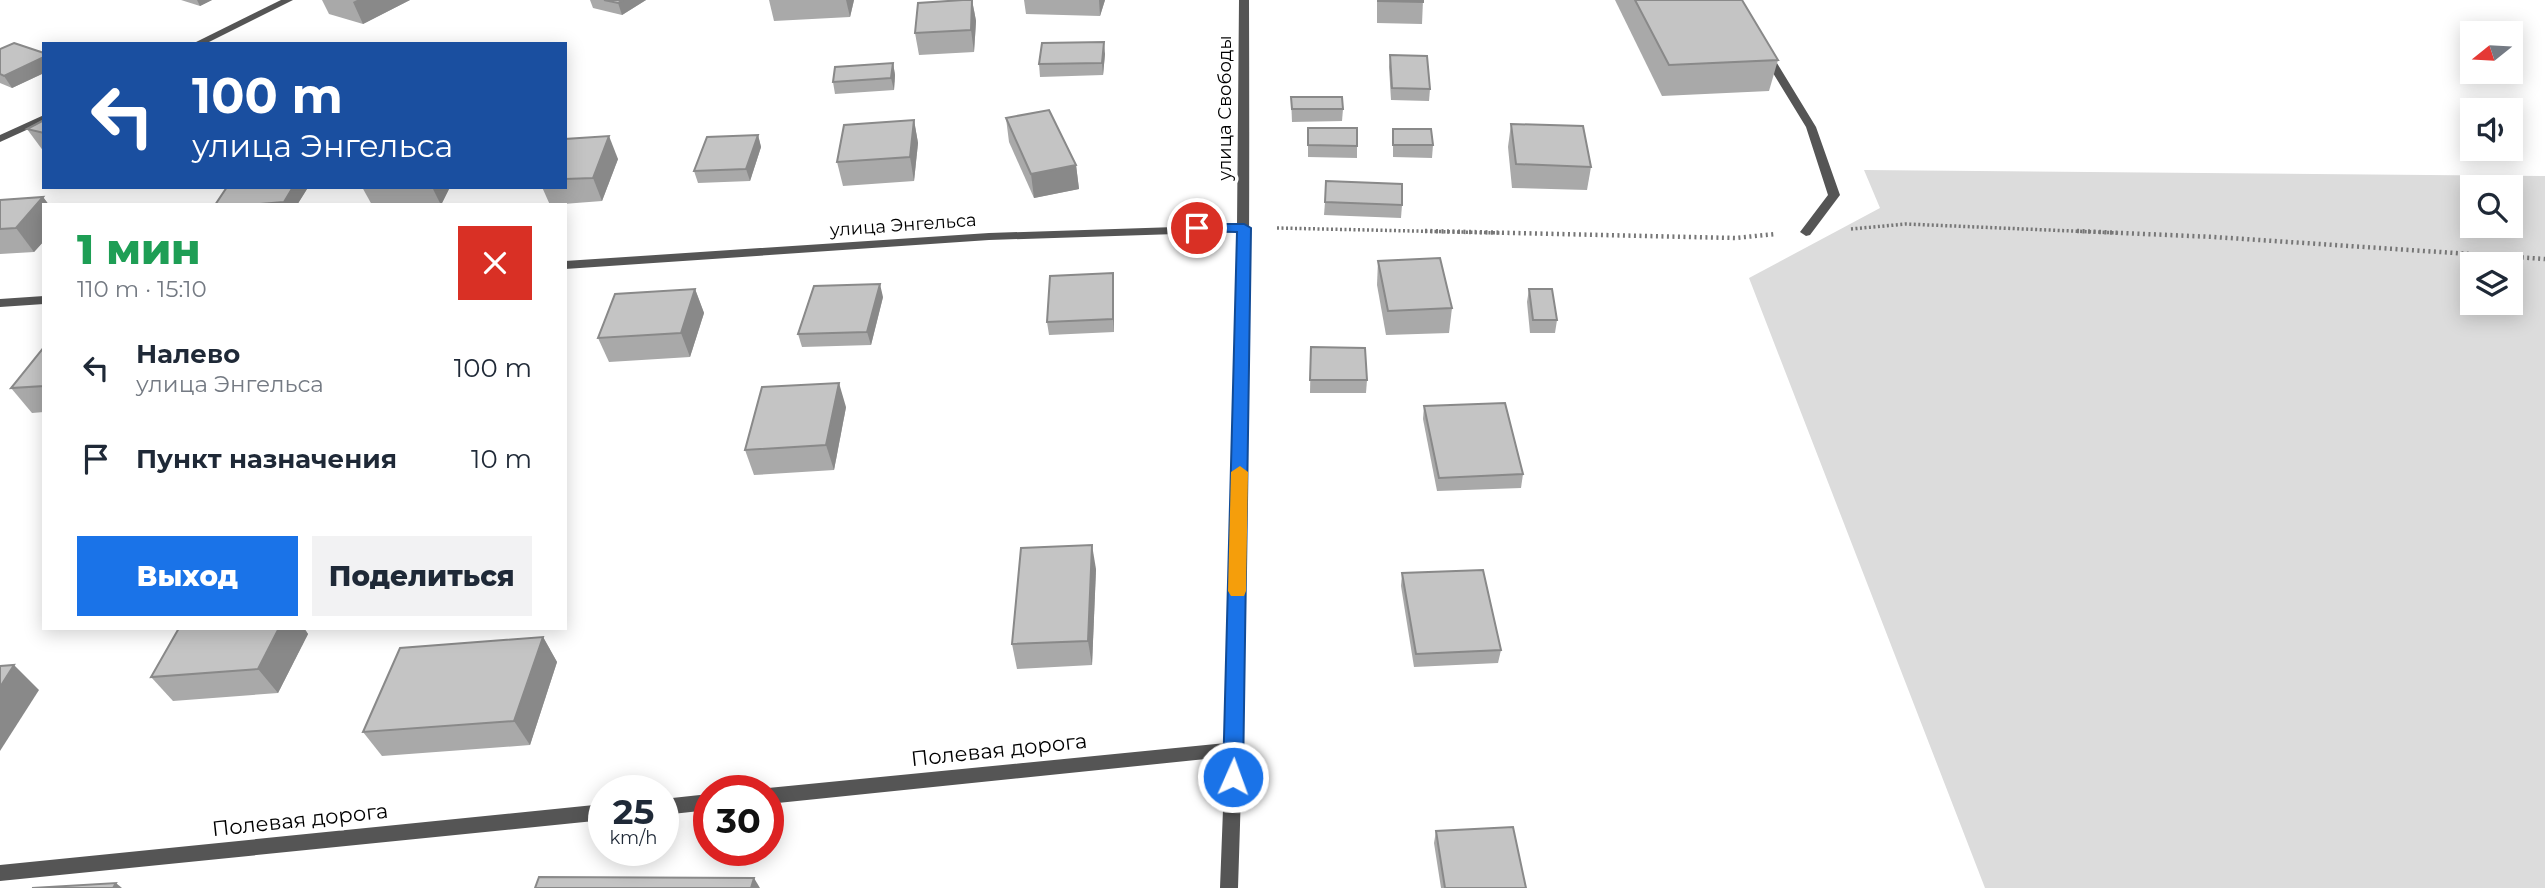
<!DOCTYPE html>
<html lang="ru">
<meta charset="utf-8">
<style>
body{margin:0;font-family:Montserrat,sans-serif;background:#f2f2f3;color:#1f2937;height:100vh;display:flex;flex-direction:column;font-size:26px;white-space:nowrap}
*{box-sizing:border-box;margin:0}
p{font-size:23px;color:#747a83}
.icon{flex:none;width:38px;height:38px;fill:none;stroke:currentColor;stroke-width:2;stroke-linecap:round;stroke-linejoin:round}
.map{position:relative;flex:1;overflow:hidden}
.sheet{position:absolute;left:42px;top:203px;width:525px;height:427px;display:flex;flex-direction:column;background:#fff;border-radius:0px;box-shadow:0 4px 18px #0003}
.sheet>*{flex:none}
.top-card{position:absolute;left:42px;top:42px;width:525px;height:147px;border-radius:0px;box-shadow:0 4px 18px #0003;background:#1a4fa0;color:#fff;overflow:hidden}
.needle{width:46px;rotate:252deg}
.controls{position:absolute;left:2460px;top:21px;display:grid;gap:14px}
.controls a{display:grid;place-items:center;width:63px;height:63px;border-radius:0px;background:#fff;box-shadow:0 4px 18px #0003;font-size:35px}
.speed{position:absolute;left:588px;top:775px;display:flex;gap:14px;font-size:35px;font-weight:700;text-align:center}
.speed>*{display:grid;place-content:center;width:91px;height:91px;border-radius:50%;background:#fff;box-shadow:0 4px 18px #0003;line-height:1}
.speed small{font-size:18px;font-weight:400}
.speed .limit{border:10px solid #d22;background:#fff;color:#111}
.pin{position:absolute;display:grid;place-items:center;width:60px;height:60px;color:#fff;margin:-30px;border:4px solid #fff;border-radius:50%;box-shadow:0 2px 7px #0007}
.me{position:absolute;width:77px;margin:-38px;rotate:2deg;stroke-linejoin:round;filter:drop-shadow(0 0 5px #0008)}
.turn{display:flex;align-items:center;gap:24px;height:147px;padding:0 35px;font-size:32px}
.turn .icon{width:91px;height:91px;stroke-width:2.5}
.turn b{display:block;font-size:49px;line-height:60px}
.round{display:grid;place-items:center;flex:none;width:74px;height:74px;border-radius:0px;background:#f2f2f3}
.summary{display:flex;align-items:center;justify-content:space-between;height:119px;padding:0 35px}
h1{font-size:42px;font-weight:800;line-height:52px;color:#1e9e55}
.button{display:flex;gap:14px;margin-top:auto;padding:14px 35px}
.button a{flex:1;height:80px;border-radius:0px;background:#1a73e8;color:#fff;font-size:28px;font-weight:800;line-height:80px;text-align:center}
.button a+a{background:#f2f2f3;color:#1f2937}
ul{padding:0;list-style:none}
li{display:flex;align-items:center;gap:21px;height:91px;padding:0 35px}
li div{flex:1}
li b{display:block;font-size:26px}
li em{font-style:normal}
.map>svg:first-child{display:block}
.green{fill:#dcdcdc;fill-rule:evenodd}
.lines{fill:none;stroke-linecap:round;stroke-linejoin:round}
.path-far1{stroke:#777;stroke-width:3.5;stroke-dasharray:2 2.5;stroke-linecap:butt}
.path{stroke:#777;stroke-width:4.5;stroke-dasharray:2 3.5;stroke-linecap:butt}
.lane{fill:#555;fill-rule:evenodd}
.street{fill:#555;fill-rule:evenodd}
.wall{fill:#a9a9a9}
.shaded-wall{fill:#898989}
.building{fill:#c4c4c4;stroke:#898989;stroke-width:2}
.route{fill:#1a73e8;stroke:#114b97;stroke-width:2}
.slow{fill:#f59e0b}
.labels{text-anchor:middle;stroke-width:7;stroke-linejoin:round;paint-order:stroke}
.street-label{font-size:18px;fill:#000;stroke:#fff}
.near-street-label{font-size:21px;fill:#000;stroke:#fff}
</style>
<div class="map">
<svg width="2545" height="888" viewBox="0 0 2545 888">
<rect width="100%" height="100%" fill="#fff"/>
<path class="green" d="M1864,170L2545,176V888H1985L1749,278L1880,208ZM2473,187H2511V226H2473ZM2473,264H2511V303H2473Z"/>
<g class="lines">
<g class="path-far1">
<polyline points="1277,228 1505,233"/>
<polyline points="1851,229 1906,224 2119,233"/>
</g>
<g class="path">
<polyline points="1425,231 1735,238 1776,234"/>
<polyline points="2077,231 2214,237 2545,259"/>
</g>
<polygon class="lane" points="1767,52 1772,55 1816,127 1840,195 1810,235 1806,236 1800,232 1828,195 1806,127 1762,55"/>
<g class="street">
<polygon points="281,0 293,0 205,44 192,44"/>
<path d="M1239,0H1249C1250,296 1248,592 1238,888H1220L1225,757L768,804V791H762L768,788L1226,743L1237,232L989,240L565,269V261L989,233L1237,225Z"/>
<polygon points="44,115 44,122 0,142 0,135"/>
<polygon points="44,296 44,304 0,307 0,299"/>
<polygon points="709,794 709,810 663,815 663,799"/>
<polygon points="604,804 604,820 0,881 0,865"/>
</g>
</g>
<g class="wall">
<polygon points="181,0 212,0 200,6"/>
<polygon points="322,0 410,0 363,24 329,14"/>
<polygon points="590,0 646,0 622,15 593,8"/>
<polygon points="769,0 854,0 850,17 774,21"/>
<polygon points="972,0 976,21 974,52 919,55 915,33"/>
<polygon points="1024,0 1105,0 1100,16 1026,14"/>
<polygon points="1377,0 1423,0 1422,24 1377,23"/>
<polygon points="1615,0 1742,0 1778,60 1769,91 1662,96"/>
<polygon points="0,49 44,53 44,73 12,88 0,83"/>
<polygon points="1105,54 1103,75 1040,77 1039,64"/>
<polygon points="1390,55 1430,89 1429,101 1391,100 1389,67"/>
<polygon points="893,63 895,75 894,90 835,94 833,82"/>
<polygon points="1291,97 1343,109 1342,121 1292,122"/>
<polygon points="1006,118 1076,165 1079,189 1034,198 1009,142"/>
<polygon points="44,120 44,152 27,129"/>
<polygon points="914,120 918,143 914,181 843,186 837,162"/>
<polygon points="1511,124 1591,167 1587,190 1512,188 1508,147"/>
<polygon points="1308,128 1357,146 1357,158 1308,157"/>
<polygon points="1393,129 1433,145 1432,158 1393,157"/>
<polygon points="758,135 761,147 750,181 698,183 694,171"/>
<polygon points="565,139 618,159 602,201 550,205 542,187 565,187"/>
<polygon points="293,187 306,187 307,189 297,205 215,205"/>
<polygon points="362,187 450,187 441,205 372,205"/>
<polygon points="43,197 49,205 44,205 44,241 34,252 0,254 0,200"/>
<polygon points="1325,202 1402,205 1401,218 1324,215"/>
<polygon points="1378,261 1452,308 1449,333 1386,335 1377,285"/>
<polygon points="1113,273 1114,286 1114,332 1049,335 1047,322"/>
<polygon points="695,289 704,313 690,357 609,362 598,338"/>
<polygon points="1529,289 1557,320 1555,333 1530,333 1527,302"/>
<polygon points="883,297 871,345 802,347 798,334"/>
<polygon points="44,347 44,412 32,413 11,388"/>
<polygon points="1311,347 1367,380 1366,393 1310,393"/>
<polygon points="1424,406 1523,474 1521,488 1437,491 1423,419"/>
<polygon points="846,407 834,470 754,475 745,450"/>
<polygon points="1096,569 1092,665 1017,669 1012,644"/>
<polygon points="1402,573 1501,650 1498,663 1414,667 1401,586"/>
<polygon points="179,628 304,628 308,634 278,693 173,701 151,677"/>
<polygon points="543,637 557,662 530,745 382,756 363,732"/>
<polygon points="1436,831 1526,888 1441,888 1434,843"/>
</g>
<g class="shaded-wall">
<polygon points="197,0 212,0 200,6"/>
<polygon points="357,0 410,0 363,24 353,2"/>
<polygon points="623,0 646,0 622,15 618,3"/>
<polygon points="846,0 854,0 850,17"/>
<polygon points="972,0 976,21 974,52 971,30"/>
<polygon points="1099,0 1105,0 1100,16"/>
<polygon points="1104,42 1105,54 1103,75 1102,63"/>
<polygon points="44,57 44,73 12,88 4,76"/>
<polygon points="893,63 895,75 894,90 891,78"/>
<polygon points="914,120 918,143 914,181 910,157"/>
<polygon points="758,135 761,147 750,181 746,169"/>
<polygon points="609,136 618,159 602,201 593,178"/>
<polygon points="1076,165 1079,189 1034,198 1031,174"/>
<polygon points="293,187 306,187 307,189 297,205 285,205 284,202"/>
<polygon points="432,187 450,187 441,205"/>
<polygon points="43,197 49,205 44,205 44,241 34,252 16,228"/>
<polygon points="1113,273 1114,286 1114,332 1113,319"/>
<polygon points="880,284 883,297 871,345 867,332"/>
<polygon points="695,289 704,313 690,357 681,333"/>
<polygon points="839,383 846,407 834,470 826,445"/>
<polygon points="1092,545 1096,569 1092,665 1088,641"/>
<polygon points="279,628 304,628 308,634 278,693 258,669"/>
<polygon points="543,637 557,662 530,745 514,721"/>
<polygon points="14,665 39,690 0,751 0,687"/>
<polygon points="754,878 760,888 751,888"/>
<polygon points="116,883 122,888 113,888"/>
</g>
<g class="building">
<polygon points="604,0 623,0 618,3"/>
<polygon points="963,0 972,0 971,30 915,33 918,3"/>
<polygon points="1378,0 1423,0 1423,2 1378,1"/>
<polygon points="1635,0 1742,0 1778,60 1669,65"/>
<polygon points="1104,42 1102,63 1039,64 1042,43"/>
<polygon points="14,43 44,53 44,57 4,76 0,74 0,49"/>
<polygon points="1390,55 1427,56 1430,89 1392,88"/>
<polygon points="893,63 891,78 833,82 835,67"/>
<polygon points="1291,97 1342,97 1343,109 1292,109"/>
<polygon points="1049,110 1076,165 1031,174 1006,118"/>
<polygon points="44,120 44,133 27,129"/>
<polygon points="914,120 910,157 837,162 844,125"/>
<polygon points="1511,124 1583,126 1591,167 1516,164"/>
<polygon points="1308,128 1357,128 1357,146 1308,145"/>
<polygon points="1393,129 1431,129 1433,145 1393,145"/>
<polygon points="758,135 746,169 694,171 707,137"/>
<polygon points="609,136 593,178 565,179 565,139"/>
<polygon points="1326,181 1402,184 1402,205 1325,202"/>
<polygon points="227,187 293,187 284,202 249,205 215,205"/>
<polygon points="43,197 16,228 0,229 0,200"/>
<polygon points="1440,258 1452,308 1388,311 1378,261"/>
<polygon points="1113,273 1113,319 1047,322 1050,276"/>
<polygon points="880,284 867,332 798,334 814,286"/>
<polygon points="695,289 681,333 598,338 615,294"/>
<polygon points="1529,289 1552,289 1557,320 1533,320"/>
<polygon points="44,347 44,386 11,388"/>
<polygon points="1311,347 1365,348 1367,380 1310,380"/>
<polygon points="839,383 826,445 745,450 762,387"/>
<polygon points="1505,403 1523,474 1439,478 1424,406"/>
<polygon points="1092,545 1088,641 1012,644 1021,548"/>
<polygon points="1483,570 1501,650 1416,654 1402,573"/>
<polygon points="179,628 279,628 258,669 151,677"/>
<polygon points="543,637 514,721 363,732 400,648"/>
<polygon points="14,665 0,687 0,666"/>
<polygon points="1513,827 1526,888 1445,888 1436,831"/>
<polygon points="539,877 754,878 751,888 535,888"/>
<polygon points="116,883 113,888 32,888"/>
</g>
<polygon class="route" points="1197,224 1244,224 1251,228 1243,777 1240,783 1233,786 1226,783 1223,777 1237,232 1192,231 1190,228"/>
<polygon class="slow" points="1240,466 1248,472 1246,591 1244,596 1231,596 1228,591 1231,472"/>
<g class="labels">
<g class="street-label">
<text transform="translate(1225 108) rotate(-90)" y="6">улица Свободы</text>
<text transform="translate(903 225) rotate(-4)" y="6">улица Энгельса</text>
</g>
<g class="near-street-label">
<text transform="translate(999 750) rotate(-6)" y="7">Полевая дорога</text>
<text transform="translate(300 820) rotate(-6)" y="7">Полевая дорога</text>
</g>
</g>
</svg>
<div class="controls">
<a><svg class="needle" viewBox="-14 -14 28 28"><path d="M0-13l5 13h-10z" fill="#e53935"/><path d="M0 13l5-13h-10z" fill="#747a83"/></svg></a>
<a><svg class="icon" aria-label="sound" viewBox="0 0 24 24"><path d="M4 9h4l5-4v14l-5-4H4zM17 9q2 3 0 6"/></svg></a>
<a><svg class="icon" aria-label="search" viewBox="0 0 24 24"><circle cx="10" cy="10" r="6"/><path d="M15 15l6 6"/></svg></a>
<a><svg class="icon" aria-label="layers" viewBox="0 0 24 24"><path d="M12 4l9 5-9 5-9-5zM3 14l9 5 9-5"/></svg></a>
</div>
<div class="speed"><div>25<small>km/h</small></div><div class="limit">30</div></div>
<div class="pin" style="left:1197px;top:228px;background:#d93025"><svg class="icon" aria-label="arrive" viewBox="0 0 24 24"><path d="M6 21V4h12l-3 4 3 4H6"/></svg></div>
<svg class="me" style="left:1233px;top:777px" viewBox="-20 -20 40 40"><circle r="17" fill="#1a73e8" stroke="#fff" stroke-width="3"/><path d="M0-11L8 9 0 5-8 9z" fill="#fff"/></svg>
<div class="top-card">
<div class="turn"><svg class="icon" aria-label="left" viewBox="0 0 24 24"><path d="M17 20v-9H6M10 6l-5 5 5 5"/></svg><div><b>100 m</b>улица Энгельса</div></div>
</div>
<section class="sheet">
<div class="summary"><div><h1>1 мин</h1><p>110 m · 15:10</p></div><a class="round" style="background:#d93025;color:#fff"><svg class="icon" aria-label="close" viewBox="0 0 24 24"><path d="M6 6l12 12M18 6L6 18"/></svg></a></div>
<ul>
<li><svg class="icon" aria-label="left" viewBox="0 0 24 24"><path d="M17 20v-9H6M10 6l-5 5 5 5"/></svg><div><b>Налево</b><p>улица Энгельса</p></div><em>100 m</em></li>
<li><svg class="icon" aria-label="arrive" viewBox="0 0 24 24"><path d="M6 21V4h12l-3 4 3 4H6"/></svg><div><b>Пункт назначения</b></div><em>10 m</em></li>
</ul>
<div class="button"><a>Выход</a><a>Поделиться</a></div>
</section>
</div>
